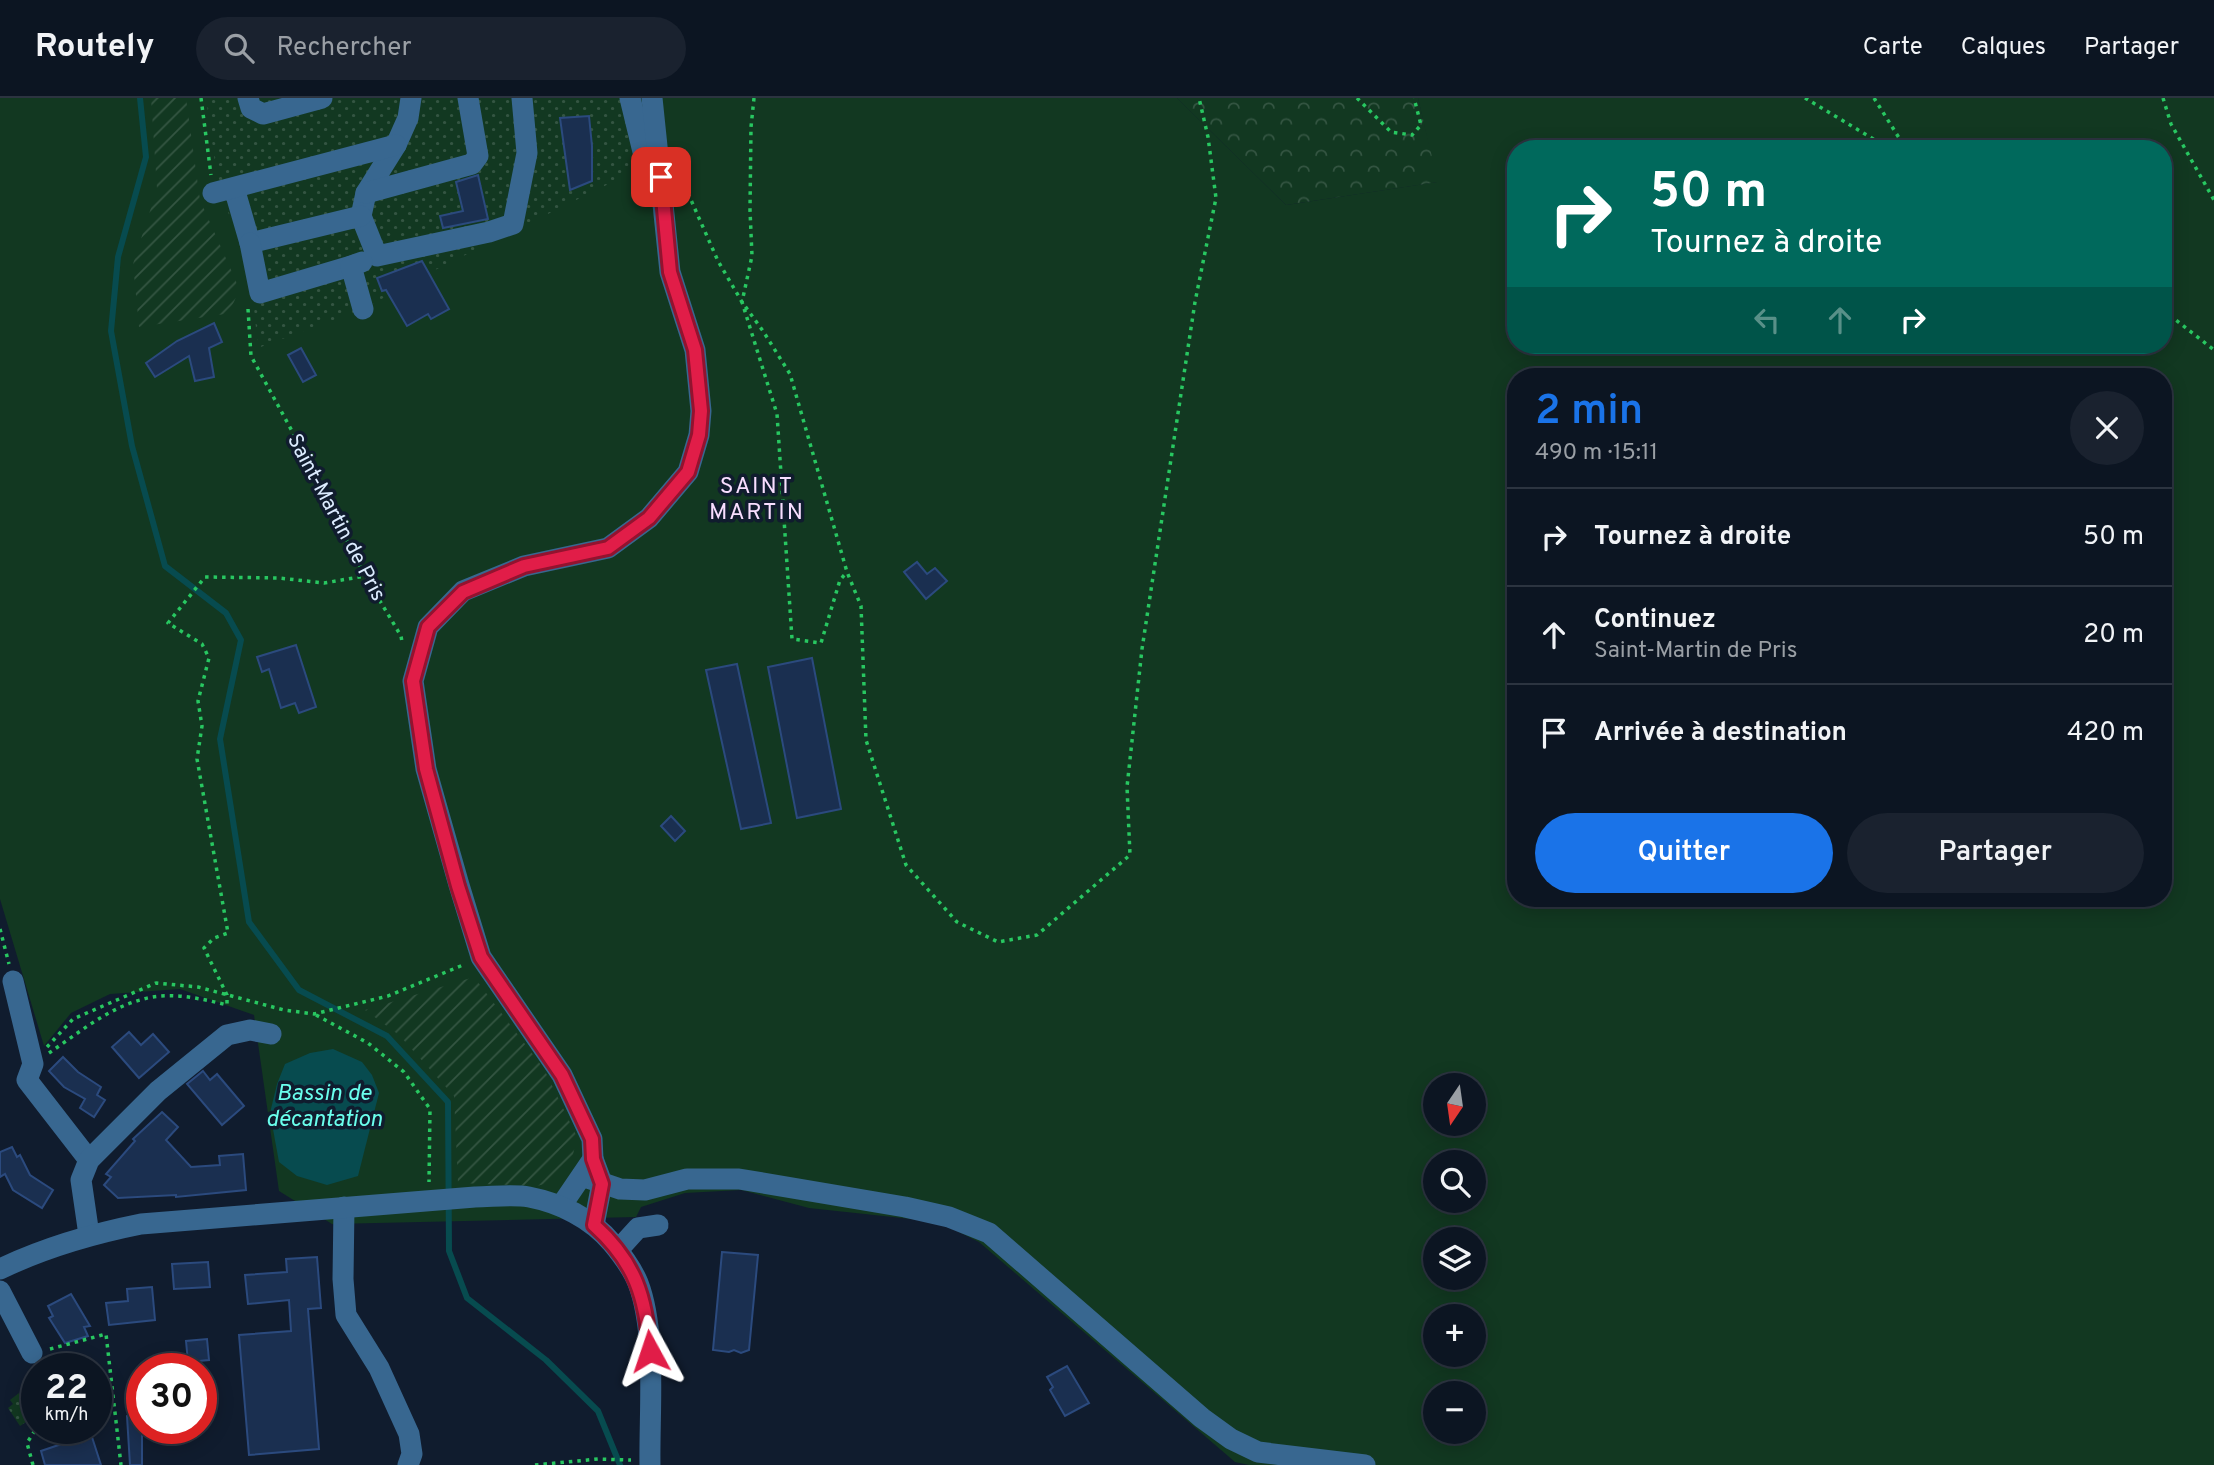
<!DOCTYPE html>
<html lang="fr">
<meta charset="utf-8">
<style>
body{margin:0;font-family:Overpass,sans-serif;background:#1a222f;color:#f1f3f6;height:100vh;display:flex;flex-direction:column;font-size:26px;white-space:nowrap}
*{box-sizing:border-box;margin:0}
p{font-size:23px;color:#9a9fa5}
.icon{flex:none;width:38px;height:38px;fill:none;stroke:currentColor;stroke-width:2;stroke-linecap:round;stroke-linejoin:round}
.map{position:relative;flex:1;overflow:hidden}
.sheet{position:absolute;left:1507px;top:270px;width:665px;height:539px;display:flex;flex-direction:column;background:#0c1522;border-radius:28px;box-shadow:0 4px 18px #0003,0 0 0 2px #2c3440}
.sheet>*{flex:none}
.banner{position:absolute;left:1507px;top:42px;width:665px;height:214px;border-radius:28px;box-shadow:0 4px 18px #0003,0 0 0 2px #2c3440;background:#00695c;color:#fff;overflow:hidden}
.needle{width:46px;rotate:193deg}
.fabs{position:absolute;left:1423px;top:975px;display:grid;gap:14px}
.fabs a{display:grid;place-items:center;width:63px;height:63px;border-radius:50%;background:#0c1522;box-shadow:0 4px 18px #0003,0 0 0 2px #2c3440;font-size:35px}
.speed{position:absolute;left:21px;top:1255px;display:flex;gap:14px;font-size:35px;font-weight:700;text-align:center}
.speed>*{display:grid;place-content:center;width:91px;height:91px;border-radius:50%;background:#0c1522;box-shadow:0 4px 18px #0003,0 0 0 2px #2c3440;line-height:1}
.speed small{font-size:18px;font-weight:400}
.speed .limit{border:10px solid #d22;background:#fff;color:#111}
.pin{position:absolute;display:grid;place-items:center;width:60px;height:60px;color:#fff;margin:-30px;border-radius:14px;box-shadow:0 4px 10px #0006}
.me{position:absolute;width:77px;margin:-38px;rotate:355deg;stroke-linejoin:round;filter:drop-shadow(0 0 5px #0008)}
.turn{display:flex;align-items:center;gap:24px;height:147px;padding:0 28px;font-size:32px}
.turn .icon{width:91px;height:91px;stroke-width:2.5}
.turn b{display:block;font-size:49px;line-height:60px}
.lanes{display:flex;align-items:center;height:66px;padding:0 28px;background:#0003;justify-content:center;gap:35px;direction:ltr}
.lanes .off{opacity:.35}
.round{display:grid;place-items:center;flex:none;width:74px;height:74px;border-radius:37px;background:#1a222f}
.head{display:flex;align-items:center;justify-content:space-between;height:119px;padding:0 28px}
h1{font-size:42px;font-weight:600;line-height:52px;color:#1a73e8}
.primary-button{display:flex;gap:14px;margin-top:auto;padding:14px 28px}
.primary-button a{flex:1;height:80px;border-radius:42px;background:#1a73e8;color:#fff;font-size:28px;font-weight:600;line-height:80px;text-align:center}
.primary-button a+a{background:#1a222f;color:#f1f3f6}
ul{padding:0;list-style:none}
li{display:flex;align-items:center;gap:21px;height:98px;padding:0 28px;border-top:2px solid #2c3440}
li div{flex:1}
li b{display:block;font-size:26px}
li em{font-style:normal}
header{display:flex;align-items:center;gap:42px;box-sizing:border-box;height:98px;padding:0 35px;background:#0c1522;border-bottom:2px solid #2c3440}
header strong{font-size:33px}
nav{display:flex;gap:38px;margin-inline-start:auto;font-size:24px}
.search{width:490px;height:63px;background:#1a222f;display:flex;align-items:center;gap:18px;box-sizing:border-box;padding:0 24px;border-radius:38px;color:#9a9fa5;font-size:26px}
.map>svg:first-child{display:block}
.grass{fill:#123821;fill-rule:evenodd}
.forest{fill:url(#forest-crowns)}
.park{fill:url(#park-dots)}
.garden{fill:url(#garden-furrows)}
.water{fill:#074b4f}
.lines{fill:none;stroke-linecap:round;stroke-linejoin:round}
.stream{stroke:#074b4f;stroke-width:6}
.building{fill:#1a2f50;stroke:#2b4a7e;stroke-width:2}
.path{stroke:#28c761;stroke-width:3.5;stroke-dasharray:3.5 5;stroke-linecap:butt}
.minor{stroke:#386790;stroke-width:21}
.route-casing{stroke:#92132f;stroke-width:18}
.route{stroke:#e11d48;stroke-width:12}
.labels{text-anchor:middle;stroke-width:7;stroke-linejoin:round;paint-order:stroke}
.street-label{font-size:21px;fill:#dcecff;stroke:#101c2e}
.neighbourhood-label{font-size:23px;letter-spacing:2px;fill:#f8deff;stroke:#101c2e}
.water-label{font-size:23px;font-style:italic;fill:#6affed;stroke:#101c2e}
</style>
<header>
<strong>Routely</strong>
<div class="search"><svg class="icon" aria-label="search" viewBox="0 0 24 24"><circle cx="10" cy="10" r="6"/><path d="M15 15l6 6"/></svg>Rechercher</div>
<nav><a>Carte</a><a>Calques</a><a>Partager</a></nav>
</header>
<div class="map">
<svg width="2214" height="1367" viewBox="0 0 2214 1367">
<defs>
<pattern id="forest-crowns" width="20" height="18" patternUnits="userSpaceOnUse" patternTransform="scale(1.75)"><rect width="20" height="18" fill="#123821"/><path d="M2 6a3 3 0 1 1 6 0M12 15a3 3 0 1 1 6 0" fill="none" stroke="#345542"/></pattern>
<pattern id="park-dots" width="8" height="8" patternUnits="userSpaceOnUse" patternTransform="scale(1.75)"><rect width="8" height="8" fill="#123821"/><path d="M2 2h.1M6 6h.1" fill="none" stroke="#345542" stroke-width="1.8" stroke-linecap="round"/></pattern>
<pattern id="garden-furrows" width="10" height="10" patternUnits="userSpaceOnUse" patternTransform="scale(1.75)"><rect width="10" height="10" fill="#123821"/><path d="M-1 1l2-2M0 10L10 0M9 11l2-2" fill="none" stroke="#345542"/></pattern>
</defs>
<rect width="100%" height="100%" fill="#101c2e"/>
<path class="grass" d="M0,0H1177L1286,107L1437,84L1418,0H2214V1367H1249L1235,1364L979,1144L939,1124L809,1110L741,1092L685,1095L641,1109L636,1119L332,1126L279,1093L254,917L180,891L110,896L71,915L44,948L0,801ZM1516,51H2163V247H1516ZM1516,278H2163V800H1516ZM1435,987H1474V1026H1435ZM1435,1064H1474V1102H1435ZM1435,1141H1474V1180H1435ZM1435,1218H1474V1256H1435ZM1435,1295H1474V1334H1435Z"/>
<polygon class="forest" points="1177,0 1418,0 1438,84 1286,107"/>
<g class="park">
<polygon points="206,0 641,0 649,66 435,172 363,211 258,250 251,180 242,147 219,93"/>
<polygon points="19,1295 22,1299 26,1297 36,1311 32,1313 35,1318 20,1328 8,1310 13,1306 10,1302"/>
</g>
<g class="garden">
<path d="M151,0H186L200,102L236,183C239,197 235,205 225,216L139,229L133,166L157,91Z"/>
<polygon points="474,879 544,971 577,1039 572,1061 559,1082 537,1088 458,1085 454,998 399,937 365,912"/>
</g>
<polygon class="water" points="333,951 362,964 372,977 379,995 358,1078 327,1087 297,1078 279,1064 270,1015 277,986 285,966 310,955"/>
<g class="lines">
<polyline class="stream" points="140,0 146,59 118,159 111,233 132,348 165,468 226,515 241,542 220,641 249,824 299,892 387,938 448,1004 449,1153 467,1200 546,1262 598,1313 620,1367"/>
</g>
<g class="building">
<polygon points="589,18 592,48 592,83 570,92 560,20"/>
<polygon points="478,77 488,121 443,130 440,118 463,113 456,84"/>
<polygon points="422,163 449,211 431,221 428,216 407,228 386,192 382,193 377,180"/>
<polygon points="214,225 222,244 209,250 214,279 195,283 189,258 155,279 146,265 177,243"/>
<polygon points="301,250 316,277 303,284 288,257"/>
<polygon points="917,464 927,476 935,470 947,483 926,501 904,474"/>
<polygon points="296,547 316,609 299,615 295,605 281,610 269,571 262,574 257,559"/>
<polygon points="812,560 841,711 797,720 768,569"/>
<polygon points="737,566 771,725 741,731 706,572"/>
<polygon points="671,718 685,733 675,743 661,728"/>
<polygon points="129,934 141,947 153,936 169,954 139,980 112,949"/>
<polygon points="63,959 78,974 101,989 97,997 105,1002 94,1019 80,1010 85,1001 64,989 49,973"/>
<polygon points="203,973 210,982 217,976 244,1008 222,1027 187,986"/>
<polygon points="162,1014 178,1029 166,1042 191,1069 220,1067 219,1058 243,1056 246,1092 176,1099 176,1097 118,1100 104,1087 111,1079 106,1076 135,1043 133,1041"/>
<polygon points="12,1049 17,1059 20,1057 30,1077 53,1092 42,1110 13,1092 5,1076 0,1079 0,1054"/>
<polygon points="722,1154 758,1157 749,1252 741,1255 734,1252 729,1254 713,1252"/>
<polygon points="317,1159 321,1210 308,1211 319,1351 249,1357 239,1237 291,1233 289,1202 248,1206 245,1177 287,1174 286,1161"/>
<polygon points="208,1164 210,1189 174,1191 172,1166"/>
<polygon points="152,1189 155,1222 109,1227 106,1205 128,1203 127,1191"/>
<polygon points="71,1196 90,1228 84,1229 88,1238 65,1245 49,1220 53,1218 48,1208"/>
<polygon points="207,1241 209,1262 188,1264 186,1243"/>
<polygon points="1067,1268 1089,1305 1065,1318 1050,1292 1053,1289 1047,1279"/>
<polygon points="142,1316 142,1367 130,1367 127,1318"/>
<polygon points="91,1336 101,1367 45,1367 41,1353"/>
</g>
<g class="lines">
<g class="path">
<polyline points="201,0 211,77"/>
<polyline points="754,0 751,29 750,112 752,158 742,204 777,316 792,541 821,545 840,482 847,474"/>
<polyline points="1357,0 1391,34 1412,37 1421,27 1414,0"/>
<polyline points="1805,0 1890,51"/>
<polyline points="1874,0 1901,43 1941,51"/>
<polyline points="2163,0 2171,26 2214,102"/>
<polyline points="1901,43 1905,51"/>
<polyline points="681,93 687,93 718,163 742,204 763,233 790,276 847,474 861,508 866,642 906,767 957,824 998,844 1037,837 1130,757 1127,689 1142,551 1195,204 1216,100 1208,39 1199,0"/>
<polyline points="248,211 251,258 292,333 365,478 401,538 402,544"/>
<polyline points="2163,212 2214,252"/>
<polyline points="0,831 9,866"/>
<polyline points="316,917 368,945 404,974 430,1011 429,1084"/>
<polyline points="47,949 73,921 156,885 198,889 284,912 314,916 388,898 463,867"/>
<path d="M49,955C77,936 107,911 140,902C168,893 199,900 227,907V897L204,850L214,840L228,835L197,661L202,628L198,603L209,560L202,546L168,525L205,479L279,480L324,485L365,478"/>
<polyline points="50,1251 106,1236 121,1367"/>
<polyline points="35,1273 37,1287"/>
<polyline points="33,1367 27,1345 37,1329"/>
<polyline points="535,1367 598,1361 631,1362"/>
</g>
<g class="minor">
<polyline points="248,0 251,10 263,16 322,0"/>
<polyline points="411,0 408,20 396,47 366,95 361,118 377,158 489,134 513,126 527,55 522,0"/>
<polyline points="630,0 645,62 659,78"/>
<polyline points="234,90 250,145 361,118"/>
<polyline points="213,95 396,47"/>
<polyline points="366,95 472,66 478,58 468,0"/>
<polyline points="250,145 260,195 351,168"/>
<polyline points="362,164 351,168 363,211"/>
<polyline points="13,883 33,966 27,982 89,1062"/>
<polyline points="593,1061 592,1041 562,977 481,859 459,787 426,671 413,583 428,529 463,493 524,468 608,450 649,420 688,374 699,337 701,313 695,252 670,174 652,0"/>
<polyline points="582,1078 620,1091 645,1092 687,1081 739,1081 905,1109 949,1119 989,1135 1202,1320 1231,1341 1258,1354 1365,1367"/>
<polyline points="561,1108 593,1061 602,1085 594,1127"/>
<polyline points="344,1109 343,1181 346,1217 379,1270 409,1336 412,1356 408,1367"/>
<polyline points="89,1137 81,1082 89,1062 158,993 227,937 250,932 271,936"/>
<polyline points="618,1152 638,1130 658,1127"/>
<path d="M0,1171C46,1149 91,1136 141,1126L475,1099C492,1099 512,1096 529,1099C560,1105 591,1120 612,1145C622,1157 632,1170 638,1185C657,1234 649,1314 650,1367"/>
<polyline points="0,1193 32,1255"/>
</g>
</g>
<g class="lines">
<defs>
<path id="route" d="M650,1253C646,1199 635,1164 594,1127L602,1086L593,1061L592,1041L562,977L481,859L458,788L426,671L413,583L428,529L463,494L524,468L608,450L649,420L688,374L699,337L701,313L695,252L670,174L661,79"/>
</defs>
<use href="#route" class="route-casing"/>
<use href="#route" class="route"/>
</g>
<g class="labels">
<g class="street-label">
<text transform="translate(337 419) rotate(62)" y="7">Saint-Martin de Pris</text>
</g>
<g class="neighbourhood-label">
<text x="757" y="395">SAINT<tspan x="757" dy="26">MARTIN</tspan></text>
</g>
<g class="water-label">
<text x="324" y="1002">Bassin de<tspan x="324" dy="26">décantation</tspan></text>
</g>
</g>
</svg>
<div class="fabs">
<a><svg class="needle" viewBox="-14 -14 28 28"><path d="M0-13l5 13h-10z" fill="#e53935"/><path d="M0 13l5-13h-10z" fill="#9a9fa5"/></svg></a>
<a><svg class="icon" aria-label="search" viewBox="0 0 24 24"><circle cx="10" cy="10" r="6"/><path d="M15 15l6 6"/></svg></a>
<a><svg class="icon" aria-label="layers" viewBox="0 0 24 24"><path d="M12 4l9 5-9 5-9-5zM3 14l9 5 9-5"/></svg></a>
<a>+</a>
<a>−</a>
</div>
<div class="speed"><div>22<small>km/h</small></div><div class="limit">30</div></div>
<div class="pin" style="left:661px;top:79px;background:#d93025"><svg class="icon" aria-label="arrive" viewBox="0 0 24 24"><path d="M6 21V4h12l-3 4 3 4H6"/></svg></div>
<svg class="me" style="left:650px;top:1253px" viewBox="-20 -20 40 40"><path d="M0-17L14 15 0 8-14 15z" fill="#e11d48" stroke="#fff" stroke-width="4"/></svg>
<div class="banner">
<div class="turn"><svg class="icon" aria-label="right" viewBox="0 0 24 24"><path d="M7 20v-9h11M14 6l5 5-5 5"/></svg><div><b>50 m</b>Tournez à droite</div></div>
<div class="lanes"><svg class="icon off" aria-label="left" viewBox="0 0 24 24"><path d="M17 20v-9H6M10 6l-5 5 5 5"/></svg><svg class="icon off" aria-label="ahead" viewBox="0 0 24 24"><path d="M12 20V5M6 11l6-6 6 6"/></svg><svg class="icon" aria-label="right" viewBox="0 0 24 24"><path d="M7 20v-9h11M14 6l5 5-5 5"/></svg></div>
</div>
<section class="sheet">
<div class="head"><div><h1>2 min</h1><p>490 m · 15:11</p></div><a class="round"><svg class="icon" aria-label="close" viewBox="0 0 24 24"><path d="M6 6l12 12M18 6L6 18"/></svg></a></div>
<ul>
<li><svg class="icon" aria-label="right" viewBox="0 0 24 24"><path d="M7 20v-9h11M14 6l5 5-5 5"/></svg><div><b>Tournez à droite</b></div><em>50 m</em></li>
<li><svg class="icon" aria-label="ahead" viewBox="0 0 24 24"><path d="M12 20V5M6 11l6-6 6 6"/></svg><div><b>Continuez</b><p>Saint-Martin de Pris</p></div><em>20 m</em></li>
<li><svg class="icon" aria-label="arrive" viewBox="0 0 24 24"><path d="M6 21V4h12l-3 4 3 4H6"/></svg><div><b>Arrivée à destination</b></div><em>420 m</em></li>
</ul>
<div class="primary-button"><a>Quitter</a><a>Partager</a></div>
</section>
</div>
